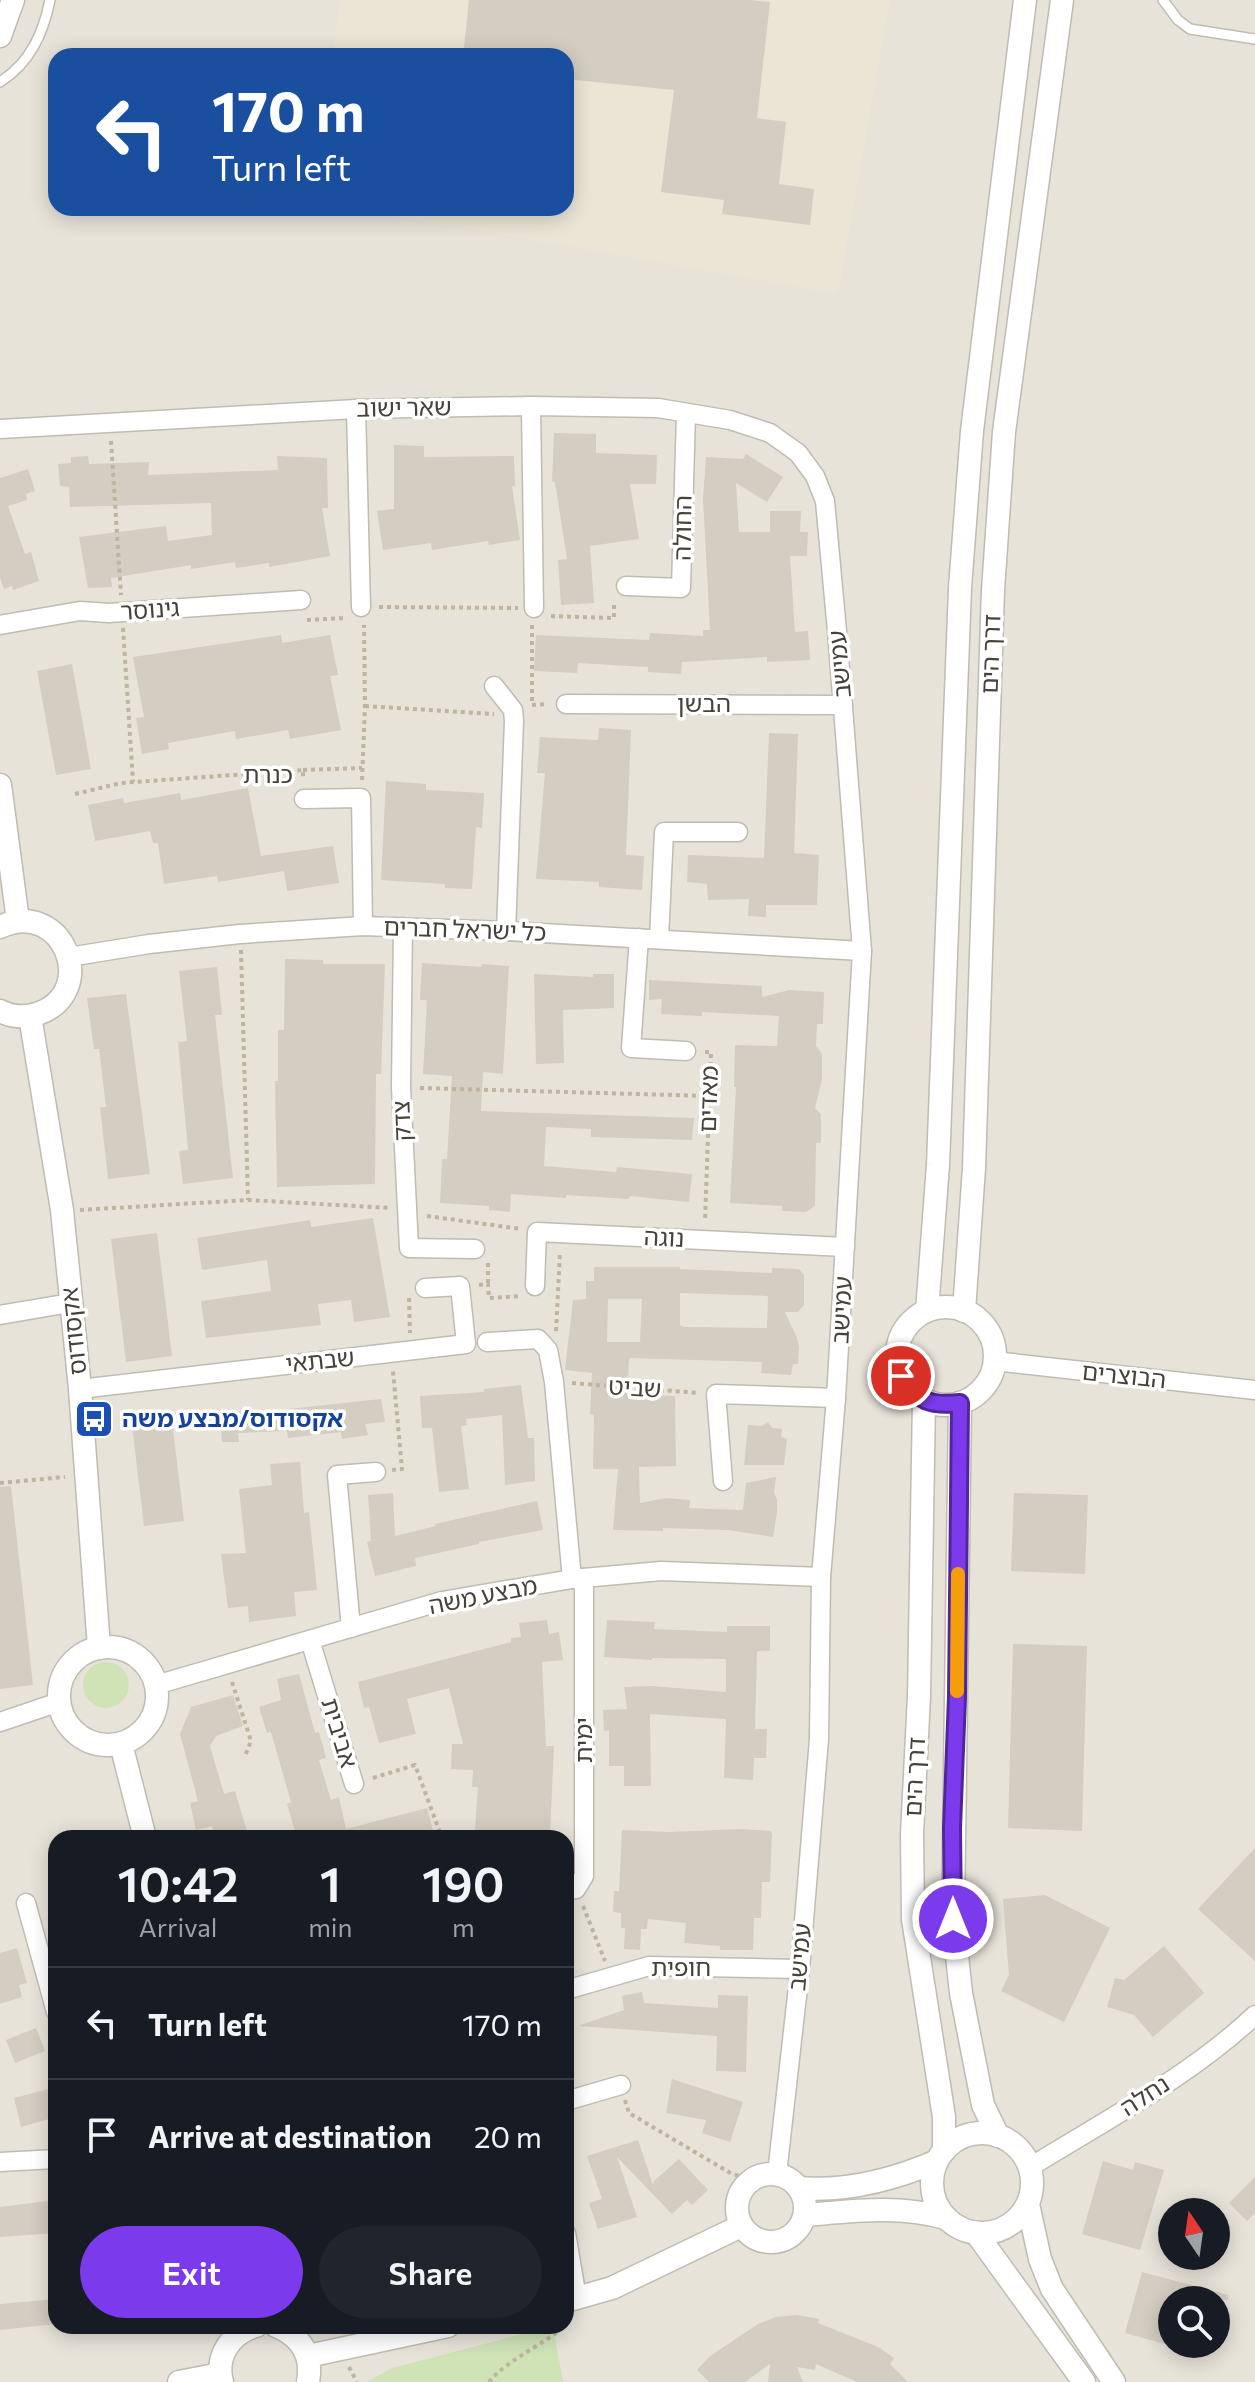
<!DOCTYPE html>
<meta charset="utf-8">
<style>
body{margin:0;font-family:Commissioner,"Noto Sans Hebrew",sans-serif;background:#20242c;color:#f1f3f6;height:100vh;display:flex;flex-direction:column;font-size:30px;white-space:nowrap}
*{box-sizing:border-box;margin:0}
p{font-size:26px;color:#9ea1a6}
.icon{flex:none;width:44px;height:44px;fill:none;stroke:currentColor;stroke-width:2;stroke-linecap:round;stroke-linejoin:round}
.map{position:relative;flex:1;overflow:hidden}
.sheet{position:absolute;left:48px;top:1830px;width:526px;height:504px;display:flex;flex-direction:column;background:#171b24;border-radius:24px;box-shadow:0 4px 20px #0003}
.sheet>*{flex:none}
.top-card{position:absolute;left:48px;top:48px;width:526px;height:168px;border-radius:24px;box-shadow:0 4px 20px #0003;background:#1a4fa0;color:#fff;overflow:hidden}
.needle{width:52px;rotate:347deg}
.fabs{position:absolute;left:1158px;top:2198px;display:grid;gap:16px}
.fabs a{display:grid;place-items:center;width:72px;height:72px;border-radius:50%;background:#171b24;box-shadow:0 4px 20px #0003;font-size:40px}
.pin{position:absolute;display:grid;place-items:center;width:68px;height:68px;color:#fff;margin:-34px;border:4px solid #fff;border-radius:50%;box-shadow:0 2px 8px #0007}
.me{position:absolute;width:88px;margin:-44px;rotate:0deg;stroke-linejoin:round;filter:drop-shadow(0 0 6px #0008)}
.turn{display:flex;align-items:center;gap:28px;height:168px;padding:0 32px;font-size:36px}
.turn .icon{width:104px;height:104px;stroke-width:2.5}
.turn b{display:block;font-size:56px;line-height:68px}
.eta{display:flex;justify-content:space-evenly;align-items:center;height:136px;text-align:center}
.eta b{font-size:48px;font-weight:600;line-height:56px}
.button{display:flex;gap:16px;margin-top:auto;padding:16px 32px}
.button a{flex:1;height:92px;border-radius:48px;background:#7c3aed;color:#fff;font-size:32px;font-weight:600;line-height:92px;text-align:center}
.button a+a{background:#20242c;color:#f1f3f6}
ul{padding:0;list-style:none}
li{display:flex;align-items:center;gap:24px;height:112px;padding:0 32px;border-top:2px solid #363941}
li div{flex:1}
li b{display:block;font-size:30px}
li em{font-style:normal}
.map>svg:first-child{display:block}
.residential{fill:#e7e3d9;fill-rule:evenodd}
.education{fill:#ebe5d6}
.green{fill:#cfe3b7}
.building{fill:#d4cdc1;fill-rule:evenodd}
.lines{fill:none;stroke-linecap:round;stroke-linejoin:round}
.service-casing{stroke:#c1bbb1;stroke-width:12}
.minor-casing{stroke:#c1bbb1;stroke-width:21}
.tertiary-casing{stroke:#c1bbb1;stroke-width:25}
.path{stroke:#beb4a0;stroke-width:4;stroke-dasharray:4 4;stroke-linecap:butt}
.service{stroke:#fff;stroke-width:9}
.minor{stroke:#fff;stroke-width:18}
.tertiary{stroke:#fff;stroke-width:22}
.route-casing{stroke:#51269a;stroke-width:20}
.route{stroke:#7c3aed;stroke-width:14}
.slow{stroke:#f59e0b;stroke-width:14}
.labels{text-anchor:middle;stroke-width:7;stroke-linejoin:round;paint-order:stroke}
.street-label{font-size:24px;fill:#474139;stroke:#fff}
.transit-label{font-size:24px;font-weight:bold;fill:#164399;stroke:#fff;text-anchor:start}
</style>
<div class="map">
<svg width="1255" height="2382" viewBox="0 0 1255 2382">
<rect width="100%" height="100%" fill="#f3f1ea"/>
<path class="residential" d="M0,0H1255V2382H0ZM56,56H566V208H56ZM56,1838H566V2326H56ZM1172,2212H1216V2256H1172ZM1172,2300H1216V2344H1172Z"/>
<polygon class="education" points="340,0 890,0 838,294 352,208 566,208 566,56 333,56"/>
<g class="green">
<circle cx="106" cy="1685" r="23"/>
<polygon points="553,2326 563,2382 367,2382 392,2368"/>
</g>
<g class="building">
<polygon points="469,0 750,0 770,2 757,118 786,122 779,184 814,189 810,225 722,214 724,200 661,192 674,90 566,79 566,56 463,56"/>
<polygon points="554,433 596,434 596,453 657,455 656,484 630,484 639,539 590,546 594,603 561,605 558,560 567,559 555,482 552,481"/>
<polygon points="394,445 424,446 424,457 514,456 515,486 512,486 520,540 489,545 488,541 432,550 431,543 383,550 377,511 394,509"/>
<polygon points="746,454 783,477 767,502 736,483 739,532 770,532 770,511 801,511 800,532 808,532 807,556 790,556 795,632 808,631 810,660 767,662 767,657 682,662 681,674 648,672 648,667 578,663 577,673 534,671 536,635 649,640 650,633 703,636 703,630 710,630 703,498 706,457 743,459"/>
<polygon points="88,456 89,464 149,462 148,475 278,470 277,456 327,458 328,508 322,508 330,556 269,567 269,563 236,568 235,562 191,569 191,565 111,578 112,587 88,588 79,537 166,526 168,541 212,535 211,503 70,507 69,487 60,486 58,464 71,463 71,457"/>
<polygon points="28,469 35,491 26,494 27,500 8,506 25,554 31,552 39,581 13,590 12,586 4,589 0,578 0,478"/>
<polygon points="281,635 282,643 330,635 338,675 330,676 341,730 290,739 288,730 236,739 235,731 168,743 169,749 142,754 136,718 144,717 133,657"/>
<polygon points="72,664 91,769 56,775 37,671"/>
<polygon points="599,728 631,730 626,855 644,856 642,890 599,887 599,882 536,879 545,773 537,773 540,737 598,740"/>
<polygon points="769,733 798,734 794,853 819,855 817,905 766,905 766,917 748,916 749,899 708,900 707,884 687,882 688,855 764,858"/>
<polygon points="386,781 426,784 426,790 484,793 482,828 476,827 472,889 445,888 445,884 381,880"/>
<polygon points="248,788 261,856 333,846 339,883 287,891 284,871 218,882 217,876 164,884 158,843 153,843 150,831 95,841 88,805 123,798 124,803 180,793 181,800"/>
<polygon points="285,959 323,960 323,964 385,964 381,1074 376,1074 375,1184 277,1187 275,1081 278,1081 278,1030 284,1030"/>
<polygon points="422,963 481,967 482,964 509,966 503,1074 483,1072 481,1111 694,1118 692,1140 591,1137 591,1129 546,1127 544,1166 616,1172 617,1167 692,1174 689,1202 630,1196 629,1199 566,1195 566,1198 511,1194 510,1212 489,1210 489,1206 440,1203 442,1159 447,1159 452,1076 423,1074 427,1000 420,1000"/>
<polygon points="217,967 222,1015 215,1015 233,1178 183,1184 179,1151 188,1150 178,1042 187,1041 179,971"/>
<polygon points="534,974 593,977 593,974 614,974 614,1008 563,1010 564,1063 536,1064"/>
<polygon points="649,980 762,986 762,997 789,990 824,992 823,1024 817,1024 816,1046 822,1054 822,1079 815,1108 821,1114 821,1143 816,1143 815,1206 806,1212 782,1211 782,1206 730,1203 736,1087 734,1087 735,1045 777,1046 779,1016 702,1012 702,1016 661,1014 662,999 649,1000"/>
<polygon points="126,994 150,1174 108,1179 100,1107 106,1107 99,1049 94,1049 87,998"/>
<polygon points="373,1218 390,1317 354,1322 351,1300 318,1304 321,1325 206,1338 201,1301 271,1291 267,1260 202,1270 197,1238 310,1220 311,1227"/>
<polygon points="157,1233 172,1356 126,1362 111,1239"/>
<path d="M594,1267H680V1269L772,1273V1268L799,1269L804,1275V1305L798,1312H785L797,1338L799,1347L798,1364H793L791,1375L761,1373L762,1362L630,1358L629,1361L627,1395L675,1396L676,1466L639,1467L640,1503L666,1498L690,1500L689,1508L741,1510L743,1509L746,1483L776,1477L774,1493L777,1499V1513L773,1537L728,1530L663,1528V1531L613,1530L618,1469H593L594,1415L590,1414L592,1373L565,1370L573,1300L586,1299V1281H594ZM680,1293L768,1296L767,1328L684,1327L680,1325ZM608,1299H642L640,1342H607Z"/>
<polygon points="521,1385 528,1438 534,1438 535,1481 505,1485 502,1415 466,1419 467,1425 461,1426 469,1489 439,1492 432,1428 422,1428 420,1396 484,1392 484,1389"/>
<polygon points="381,1399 385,1422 365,1424 368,1435 342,1439 341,1432 288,1438 287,1431 238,1433 239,1442 222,1442 220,1412 279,1410"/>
<polygon points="171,1413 184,1521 144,1526 131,1417"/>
<polygon points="768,1422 772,1428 782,1429 781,1437 787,1439 784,1465 744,1465 748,1425 762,1426"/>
<polygon points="300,1462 304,1513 309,1512 317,1590 294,1592 296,1616 249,1622 248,1606 228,1608 221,1554 246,1553 239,1489 272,1485 270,1464"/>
<polygon points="11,1486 33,1685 0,1689 0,1487"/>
<polygon points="393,1493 395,1536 436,1526 435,1524 537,1501 543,1530 479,1542 479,1544 415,1558 416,1566 375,1576 367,1542 371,1541 368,1495"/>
<polygon points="1014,1493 1088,1495 1085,1574 1011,1571"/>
<polygon points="547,1620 549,1634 559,1632 563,1660 542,1662 546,1746 554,1746 550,1835 475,1830 478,1787 472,1787 473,1770 451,1769 452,1744 463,1744 449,1688 407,1699 416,1734 379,1743 369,1707 364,1708 358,1682 511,1642 511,1638 521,1637 519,1623"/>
<polygon points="607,1620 655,1622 654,1629 727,1632 727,1626 770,1626 770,1651 757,1651 755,1729 767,1729 766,1758 754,1758 753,1780 724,1778 726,1719 650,1714 651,1786 624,1786 624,1766 609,1766 609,1730 604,1731 603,1710 627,1709 624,1687 651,1686 726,1692 726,1659 652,1658 652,1660 604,1657"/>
<polygon points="1013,1644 1087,1646 1082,1831 1008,1828"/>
<polygon points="299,1674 315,1733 319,1732 326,1758 319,1760 331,1800 339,1797 346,1829 427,1808 435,1838 297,1838 287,1804 291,1802 271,1732 267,1733 259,1707 281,1700 277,1679"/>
<polygon points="233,1695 243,1726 216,1736 210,1746 224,1794 235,1791 249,1838 216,1838 212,1826 196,1830 190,1803 198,1801 180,1734 191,1707"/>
<polygon points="741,1829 771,1831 772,1835 770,1882 762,1882 761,1918 754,1918 753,1950 720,1950 720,1946 684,1943 686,1923 648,1919 647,1929 641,1929 640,1950 624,1949 625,1928 621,1928 621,1913 613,1912 614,1891 619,1891 622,1830 669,1832"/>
<polygon points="1255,1848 1255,1961 1198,1909"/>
<polygon points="1045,1895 1110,1928 1064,2022 1001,1991 1009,1975 1003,1899"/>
<polygon points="1164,1946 1204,1993 1153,2037 1134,2015 1107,2007 1115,1978 1124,1980"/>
<polygon points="17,1948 27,1983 19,1985 22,1997 0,2004 0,1953"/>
<polygon points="642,1992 644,2003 718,2008 718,1995 748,1996 746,2072 716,2071 717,2036 578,2026 624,2010 622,1996"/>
<polygon points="36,2028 45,2051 15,2063 6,2040"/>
<polygon points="672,2079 743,2102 730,2142 702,2133 706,2120 666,2113"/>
<polygon points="56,2087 56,2117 21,2127 14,2098"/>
<polygon points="638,2140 653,2185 654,2181 679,2159 708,2190 692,2205 687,2200 672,2214 617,2157 637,2217 598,2229 589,2203 602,2199 587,2156"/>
<polygon points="1103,2161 1133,2170 1135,2162 1164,2170 1140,2250 1082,2234"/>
<polygon points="1255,2177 1255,2213 1247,2221 1229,2203"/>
<polygon points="56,2200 56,2233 0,2237 0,2207"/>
<polygon points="1142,2272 1228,2295 1228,2300 1172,2300 1172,2346 1125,2333"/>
<polygon points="56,2299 56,2324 0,2330 0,2304"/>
<polygon points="797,2315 819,2319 818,2323 878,2347 894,2358 890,2364 908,2382 857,2382 816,2364 815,2370 797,2367 803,2382 768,2382 770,2364 745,2382 709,2382 697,2370 709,2357 758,2324 776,2317"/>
</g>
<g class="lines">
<defs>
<g id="service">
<polyline points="1163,0 1178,20 1190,29 1255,39"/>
<path d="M0,82C30,63 43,34 50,0"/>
</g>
<g id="minor">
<polyline points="531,406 534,608"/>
<polyline points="356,409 361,607"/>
<polyline points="0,429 356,409 531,406 658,408 730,420 770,433 798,453 815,476 825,501 837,631 862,951 836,1398 821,1577 819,1739 800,1969 777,2174"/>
<polyline points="626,586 681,588 686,413"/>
<polyline points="0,625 80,611 109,613 301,600"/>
<polyline points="494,686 513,710 514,721 506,931"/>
<polyline points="566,704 843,705"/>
<polyline points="304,799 361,798 363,926"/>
<polyline points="403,927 401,1087 409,1248 475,1249"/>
<polyline points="639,938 631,1048 686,1051"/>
<polyline points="659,939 664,832 738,832"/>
<polyline points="69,957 149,944 240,934 363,926 506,931 862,951"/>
<polyline points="535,1286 537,1232 845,1247"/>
<polyline points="0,1315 70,1303"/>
<polyline points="487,1342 538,1339 548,1350 554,1382 572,1579"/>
<polyline points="994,1361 1255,1390"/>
<polyline points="80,1389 466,1344 460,1286 425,1288"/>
<polyline points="723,1481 716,1394 836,1398"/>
<polyline points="351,1628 337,1475 376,1472"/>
<polyline points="310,1640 354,1784"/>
<polyline points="156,1685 442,1601 572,1579 661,1571 821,1577"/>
<polyline points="0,1722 59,1702"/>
<polyline points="566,1890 576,1889 584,1876 584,1578"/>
<polyline points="26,1903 56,2012"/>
<polyline points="566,1990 649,1966 800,1969"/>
<polyline points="566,2101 621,2085"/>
<polyline points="0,2162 56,2159"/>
<path d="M1030,2167C1106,2120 1189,2077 1255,2015"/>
<polyline points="566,2233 577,2298"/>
</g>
<g id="tertiary">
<polyline points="0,36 13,0"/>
<polyline points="0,785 18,921"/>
<path d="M0,927C63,897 101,993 37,1014C24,1018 12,1017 0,1011"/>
<polyline points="30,1016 62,1210 80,1389 99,1648"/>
<circle cx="946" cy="1356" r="49"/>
<polyline points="927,1311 938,1165 960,588 972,431 1025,0"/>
<polyline points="964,1311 974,1168 993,590 1004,432 1062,0"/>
<polyline points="924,1400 919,1696 912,1834 913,1919 944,2117 944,2151"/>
<polyline points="960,1403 953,1919 961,1993 983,2105 998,2136"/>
<circle cx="108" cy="1696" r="49"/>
<polyline points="121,1744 145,1838"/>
<circle cx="982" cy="2183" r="50"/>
<circle cx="771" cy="2208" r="34"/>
<path d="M799,2188C847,2192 893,2180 937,2161"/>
<polyline points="1028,2204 1040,2259 1052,2289 1114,2382"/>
<path d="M805,2215C855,2211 897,2205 946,2218"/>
<polyline points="976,2233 1084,2382"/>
<polyline points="566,2301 612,2288 741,2226"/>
<path d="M276,2326C301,2336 313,2355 308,2382"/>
<polyline points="308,2356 448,2326"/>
<polyline points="179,2382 220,2374"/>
<path d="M222,2382C215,2356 231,2333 256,2326"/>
</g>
</defs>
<use href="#service" class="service-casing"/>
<use href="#minor" class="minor-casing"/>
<use href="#tertiary" class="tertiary-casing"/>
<g class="path">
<polyline points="111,441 121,595"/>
<polyline points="379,607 518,608"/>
<polyline points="551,616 614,618 614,602"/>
<polyline points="307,620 346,618"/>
<polyline points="532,625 532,705 547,704"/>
<polyline points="123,628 133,782"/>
<polyline points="365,706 494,714"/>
<polyline points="303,770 362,768"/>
<polyline points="362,780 365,706 364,625"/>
<polyline points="75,794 121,783 303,770 303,780"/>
<polyline points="241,950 248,1200"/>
<polyline points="705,1052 711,1052 705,1221"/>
<polyline points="420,1088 709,1096"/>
<polyline points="80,1210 248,1200 391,1208"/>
<polyline points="427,1216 521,1229"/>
<polyline points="488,1263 488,1284"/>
<polyline points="479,1285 488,1284 489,1298 521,1296"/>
<polyline points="409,1298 410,1333"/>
<polyline points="556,1331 560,1252"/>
<polyline points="572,1383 699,1393"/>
<polyline points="392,1470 402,1469 393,1371"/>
<polyline points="0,1483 65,1477"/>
<polyline points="232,1682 251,1741 245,1756"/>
<polyline points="373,1778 415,1765 442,1838"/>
<polyline points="583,1906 605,1961"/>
<polyline points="625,2100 629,2113 732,2174 752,2179"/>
<polyline points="349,2367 357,2382"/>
<path d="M489,2382C505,2360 564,2334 569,2320"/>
</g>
<use href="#service" class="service"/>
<use href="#minor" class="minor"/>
<use href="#tertiary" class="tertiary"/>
</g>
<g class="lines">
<defs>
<path id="route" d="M901,1376C918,1402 930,1406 960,1403L957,1697L952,1828L953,1919"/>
</defs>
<use href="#route" class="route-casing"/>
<use href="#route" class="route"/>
<polyline class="slow" points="957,1691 958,1574"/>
</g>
<defs>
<symbol id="bus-square" viewBox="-11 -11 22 22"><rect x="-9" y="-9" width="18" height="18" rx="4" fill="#1a4fb4" stroke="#fff"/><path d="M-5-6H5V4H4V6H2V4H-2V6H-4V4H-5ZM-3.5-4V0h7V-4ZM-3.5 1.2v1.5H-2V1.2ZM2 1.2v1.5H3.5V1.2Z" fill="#fff"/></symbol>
</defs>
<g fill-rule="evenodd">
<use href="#bus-square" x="72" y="1397" width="44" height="44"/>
</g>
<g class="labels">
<g class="street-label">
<text transform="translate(404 408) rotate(-1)" y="8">שאר ישוב</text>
<text transform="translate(683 528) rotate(-89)" y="8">החולה</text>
<text transform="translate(150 610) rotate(-4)" y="8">גינוסר</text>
<text transform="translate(991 654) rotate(-88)" y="8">דרך הים</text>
<text transform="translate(840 664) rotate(-95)" y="8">עמישב</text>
<text x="704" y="712">הבשן</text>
<text x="268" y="783">כנרת</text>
<text transform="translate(465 930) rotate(2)" y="8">כל ישראל חברים</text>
<text transform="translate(709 1099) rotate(-88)" y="8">מאדים</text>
<text transform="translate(402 1121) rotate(-92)" y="8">צדק</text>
<text transform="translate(664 1238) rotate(3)" y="8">נוגה</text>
<text transform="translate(842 1310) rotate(-87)" y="8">עמישב</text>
<text transform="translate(74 1331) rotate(-96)" y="8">אקסודוס</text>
<text transform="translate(320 1361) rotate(-6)" y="8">שבתאי</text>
<text transform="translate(1124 1376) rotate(6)" y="8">הבוצרים</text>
<text transform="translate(635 1388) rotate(4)" y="8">שביט</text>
<text transform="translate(483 1596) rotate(-11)" y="8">מבצע משה</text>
<text transform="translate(339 1733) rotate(73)" y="8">אביבית</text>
<text transform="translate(584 1740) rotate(-90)" y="8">ימית</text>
<text transform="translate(915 1777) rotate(-87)" y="8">דרך הים</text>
<text transform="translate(800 1957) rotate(-85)" y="8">עמישב</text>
<text x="681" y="1976">חופית</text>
<text transform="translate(1145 2096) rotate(-33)" y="8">נחלה</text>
</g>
<g class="transit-label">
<text x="122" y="1427">אקסודוס/מבצע משה</text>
</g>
</g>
</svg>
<div class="fabs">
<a><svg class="needle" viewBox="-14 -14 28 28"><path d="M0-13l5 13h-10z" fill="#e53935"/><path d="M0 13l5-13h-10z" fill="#9ea1a6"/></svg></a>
<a><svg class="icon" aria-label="search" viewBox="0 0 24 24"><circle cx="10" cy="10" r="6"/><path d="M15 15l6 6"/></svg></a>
</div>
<div class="pin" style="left:901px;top:1376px;background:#d93025"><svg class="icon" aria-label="arrive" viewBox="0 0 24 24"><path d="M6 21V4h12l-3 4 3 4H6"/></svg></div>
<svg class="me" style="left:953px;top:1919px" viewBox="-20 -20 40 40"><circle r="17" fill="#7c3aed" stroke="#fff" stroke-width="3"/><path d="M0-11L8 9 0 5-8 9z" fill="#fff"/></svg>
<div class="top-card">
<div class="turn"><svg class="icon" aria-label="left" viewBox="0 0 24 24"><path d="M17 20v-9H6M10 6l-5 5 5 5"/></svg><div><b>170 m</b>Turn left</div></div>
</div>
<section class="sheet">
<div class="eta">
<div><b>10:42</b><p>Arrival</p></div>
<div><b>1</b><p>min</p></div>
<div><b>190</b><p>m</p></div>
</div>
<ul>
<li><svg class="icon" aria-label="left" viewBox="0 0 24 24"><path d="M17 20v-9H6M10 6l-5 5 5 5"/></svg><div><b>Turn left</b></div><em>170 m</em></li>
<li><svg class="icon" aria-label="arrive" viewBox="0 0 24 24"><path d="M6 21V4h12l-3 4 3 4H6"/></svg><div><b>Arrive at destination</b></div><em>20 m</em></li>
</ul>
<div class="button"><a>Exit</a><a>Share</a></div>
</section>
</div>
